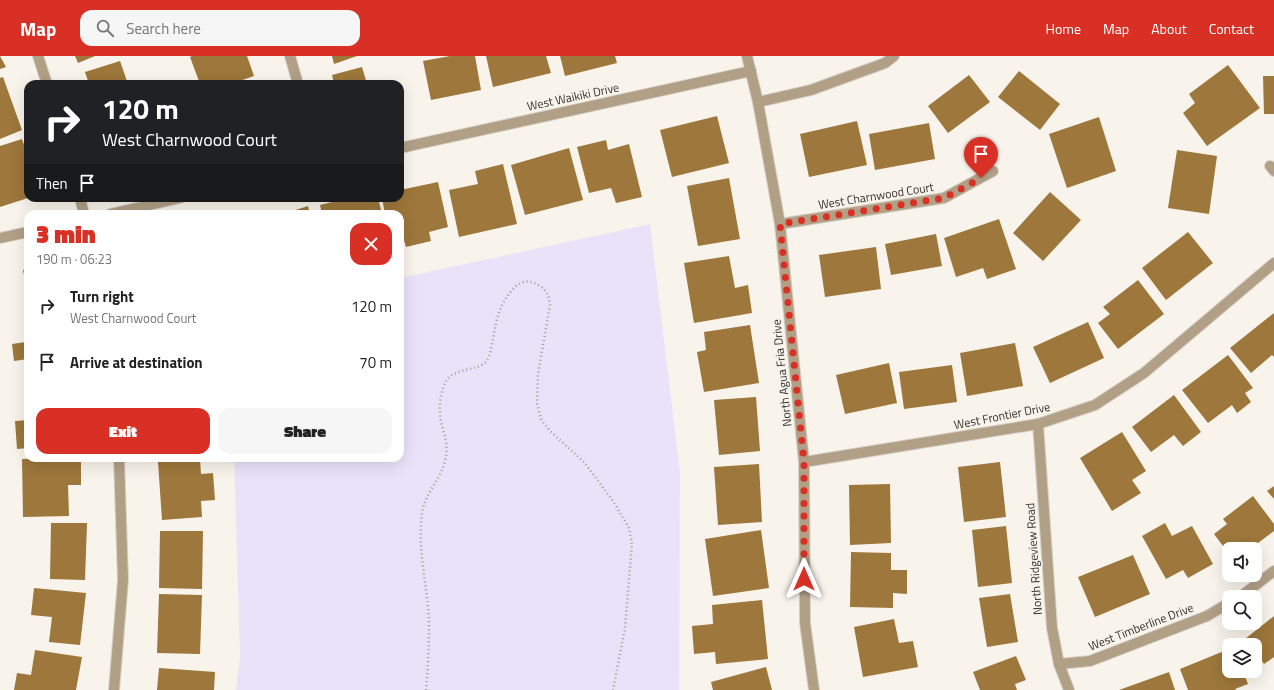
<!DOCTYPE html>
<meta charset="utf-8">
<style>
body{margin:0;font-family:"Titillium Web",sans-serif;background:#f6f6f6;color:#222;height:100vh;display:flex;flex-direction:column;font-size:15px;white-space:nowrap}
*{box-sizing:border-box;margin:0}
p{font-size:13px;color:#767676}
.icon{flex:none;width:22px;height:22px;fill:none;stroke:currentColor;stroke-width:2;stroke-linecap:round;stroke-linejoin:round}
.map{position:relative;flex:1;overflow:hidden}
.panel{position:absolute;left:24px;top:154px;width:380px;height:252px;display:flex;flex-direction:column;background:#fff;border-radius:12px;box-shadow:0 4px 16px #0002}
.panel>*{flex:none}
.guide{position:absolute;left:24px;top:24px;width:380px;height:122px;border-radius:12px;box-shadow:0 4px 16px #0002;background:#202124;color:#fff;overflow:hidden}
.buttons{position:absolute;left:1222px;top:486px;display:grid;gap:8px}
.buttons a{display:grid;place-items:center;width:40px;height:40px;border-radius:8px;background:#fff;box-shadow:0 4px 16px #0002;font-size:20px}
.pin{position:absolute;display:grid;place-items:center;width:34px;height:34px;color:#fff;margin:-41px -17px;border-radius:50% 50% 50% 0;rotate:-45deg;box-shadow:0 0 4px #0007}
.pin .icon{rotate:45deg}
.me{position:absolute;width:44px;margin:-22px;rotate:0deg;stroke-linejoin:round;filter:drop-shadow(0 0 3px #0008)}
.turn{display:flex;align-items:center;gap:14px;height:84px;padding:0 12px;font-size:18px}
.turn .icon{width:52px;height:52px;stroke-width:2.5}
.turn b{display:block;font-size:28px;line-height:34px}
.then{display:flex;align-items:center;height:38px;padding:0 12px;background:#0003;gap:8px;font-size:15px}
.round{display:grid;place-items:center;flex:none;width:42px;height:42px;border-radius:12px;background:#f6f6f6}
.head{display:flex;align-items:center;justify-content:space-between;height:68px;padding:0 12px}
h1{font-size:24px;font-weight:800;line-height:30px;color:#d93025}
.button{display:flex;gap:8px;margin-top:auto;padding:8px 12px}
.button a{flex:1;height:46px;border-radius:12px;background:#d93025;color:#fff;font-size:16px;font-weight:800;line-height:46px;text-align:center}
.button a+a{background:#f6f6f6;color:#222}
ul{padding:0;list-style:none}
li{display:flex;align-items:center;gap:12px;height:56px;padding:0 12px}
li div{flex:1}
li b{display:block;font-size:15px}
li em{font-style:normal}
header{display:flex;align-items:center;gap:24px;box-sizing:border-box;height:56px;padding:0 20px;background:#d93025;color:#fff}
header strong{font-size:19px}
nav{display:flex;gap:22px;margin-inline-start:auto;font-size:14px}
.search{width:280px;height:36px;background:#f6f6f6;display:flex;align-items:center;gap:10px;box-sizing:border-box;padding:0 14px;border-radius:12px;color:#767676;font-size:15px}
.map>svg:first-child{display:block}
.green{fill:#eae2f9}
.building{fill:#9d773b}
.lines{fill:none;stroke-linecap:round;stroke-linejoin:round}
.service-casing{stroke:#d6d1c9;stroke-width:12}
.minor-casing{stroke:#d6d1c9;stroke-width:12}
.path{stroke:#a19d97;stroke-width:2.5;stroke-dasharray:1 3;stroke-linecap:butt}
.service{stroke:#b19f86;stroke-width:10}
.minor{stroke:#b19f86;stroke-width:10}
.route{stroke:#d93025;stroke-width:7;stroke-dasharray:0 12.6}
.labels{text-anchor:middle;stroke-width:3;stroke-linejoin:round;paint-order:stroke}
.street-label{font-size:12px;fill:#34322f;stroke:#f9f4eb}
</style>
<header>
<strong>Map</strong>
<div class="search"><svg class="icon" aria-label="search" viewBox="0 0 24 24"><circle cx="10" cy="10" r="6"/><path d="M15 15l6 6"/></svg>Search here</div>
<nav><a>Home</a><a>Map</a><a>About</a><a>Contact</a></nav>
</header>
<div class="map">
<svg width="1274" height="634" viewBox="0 0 1274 634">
<rect width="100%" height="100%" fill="#f9f4eb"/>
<polygon class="green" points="650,168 680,417 679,634 236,634 240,599 234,402 400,402 400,222"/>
<g class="building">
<polygon points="0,0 6,11 0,13"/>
<polygon points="75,0 95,0 78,7"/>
<polygon points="192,0 247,0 254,20 231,28 200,28 190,1"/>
<polygon points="332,0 357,0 334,8"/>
<polygon points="450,0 475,0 481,34 431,44 423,5"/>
<polygon points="486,0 546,0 551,17 493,31"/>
<polygon points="560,0 615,0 617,7 565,20"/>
<polygon points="120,5 128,28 89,28 85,16"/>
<polygon points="1228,9 1260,52 1207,90 1183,57 1195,47 1189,38"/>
<polygon points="362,11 367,28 334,28 332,19"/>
<polygon points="1019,15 1060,48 1040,74 998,41"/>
<polygon points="969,19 990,46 948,77 928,50"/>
<polygon points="1263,20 1274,20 1274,58 1264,58"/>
<polygon points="3,21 22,74 0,83 0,22"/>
<polygon points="717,60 729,107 672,121 660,74"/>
<polygon points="1099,61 1116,115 1067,132 1049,78"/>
<polygon points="857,65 867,109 809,121 800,78"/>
<polygon points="929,67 935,103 875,114 869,78"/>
<polygon points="22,83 28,100 28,142 0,151 0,90"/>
<polygon points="606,84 608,94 629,88 642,141 616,147 611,132 589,137 577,91"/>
<polygon points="569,92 583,144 525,159 511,109"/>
<polygon points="1177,94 1217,100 1209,158 1168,152"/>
<polygon points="503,108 517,168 459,181 449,134 478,128 475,115"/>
<polygon points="729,122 740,183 698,190 687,130"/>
<polygon points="438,126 448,171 429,176 431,185 406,191 403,181 400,182 400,158 385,158 382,142 400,142 400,134"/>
<polygon points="1050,136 1081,164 1043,205 1013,177"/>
<polygon points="332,142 378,142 382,158 322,158 320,149 332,146"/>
<polygon points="308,150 310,158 283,158"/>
<polygon points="999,163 1016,213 987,223 983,212 956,221 944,182"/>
<polygon points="1188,176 1213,207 1166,244 1142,212"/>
<polygon points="936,178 942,210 891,219 885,188"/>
<polygon points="876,191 881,233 825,241 819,199"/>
<polygon points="729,200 735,232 748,229 752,257 694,267 684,207"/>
<polygon points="28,213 28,233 27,233 23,214"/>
<polygon points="1138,224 1164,258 1118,293 1098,267 1110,258 1103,251"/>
<polygon points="1274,257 1274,301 1272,299 1251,317 1230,292"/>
<polygon points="1088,266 1104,302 1050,327 1033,291"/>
<polygon points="750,269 759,327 704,336 697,296 706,294 704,276"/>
<polygon points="24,274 28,274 28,303 14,305 12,288 26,286"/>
<polygon points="1015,287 1023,330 967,340 960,297"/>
<polygon points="1228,299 1253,332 1245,337 1251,346 1237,357 1232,349 1208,367 1182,334"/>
<polygon points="889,307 897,347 845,358 836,319"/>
<polygon points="952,309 957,346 904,353 899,316"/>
<polygon points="1174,339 1201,376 1183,390 1174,379 1151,396 1132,371"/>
<polygon points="756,341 760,395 719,399 714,344"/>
<polygon points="28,364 28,392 17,393 15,365"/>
<polygon points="1122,376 1146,415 1132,424 1141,437 1112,455 1080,402"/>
<polygon points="81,402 81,429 68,429 69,460 23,461 22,403"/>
<polygon points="200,403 201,418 213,417 215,444 201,445 202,461 162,464 158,406"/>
<polygon points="1000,406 1006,461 964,466 958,411"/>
<polygon points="759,408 762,466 718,469 714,411"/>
<polygon points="890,428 891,487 850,489 849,429"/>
<polygon points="1274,430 1274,443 1267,435"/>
<polygon points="1253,440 1274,468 1274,475 1250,493 1229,493 1229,498 1214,478 1227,468 1223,463"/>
<polygon points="51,467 87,467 85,524 50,523"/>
<polygon points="1165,467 1172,480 1192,470 1213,508 1188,522 1183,514 1166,523 1142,480"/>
<polygon points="1006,470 1012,527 978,531 972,474"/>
<polygon points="761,474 769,532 713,540 705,483"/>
<polygon points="160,475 203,475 202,533 159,532"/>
<polygon points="851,496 891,497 891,514 907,514 907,538 893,537 893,552 850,551"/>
<polygon points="1133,499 1150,538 1095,561 1078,521"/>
<polygon points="34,532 86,537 80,589 49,586 52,561 31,559"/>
<polygon points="159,538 202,539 200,598 157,597"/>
<polygon points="1010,538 1018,586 987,591 979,542"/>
<polygon points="762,544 768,603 716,608 715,596 694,598 692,570 713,568 712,549"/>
<polygon points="1274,560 1274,601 1264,608 1255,596 1255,589 1249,589 1245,583"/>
<polygon points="894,563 899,587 913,585 918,611 863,621 854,571"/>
<polygon points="1229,593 1229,615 1243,615 1248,628 1235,633 1236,634 1188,634 1180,613"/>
<polygon points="35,594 82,601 76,634 14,634 17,617 31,619"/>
<polygon points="1016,600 1026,624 1015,628 1017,634 980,634 973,616"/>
<polygon points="766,611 772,634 713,634 711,626"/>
<polygon points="159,612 215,616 214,634 157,634"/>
<polygon points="1169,616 1175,634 1119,634"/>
</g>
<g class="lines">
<defs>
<polyline id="service" points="758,46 811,34 885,7 894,0"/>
<g id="minor">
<polyline points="38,0 47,28"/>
<polyline points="290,0 298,28"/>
<polyline points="747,0 758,46 780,168 804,406 805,567 814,634"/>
<polyline points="400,92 751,15"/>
<polyline points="1270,110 1274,115"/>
<polyline points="80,142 84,158"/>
<polyline points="110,158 180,142"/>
<polyline points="780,168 944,142 993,115"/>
<polyline points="0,182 28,176"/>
<polyline points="1038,368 1052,572 1059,608 1069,634"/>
<polyline points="804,406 1038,368 1095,349 1144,317 1274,207"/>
<polyline points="1240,541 1274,515"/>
<polyline points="1059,608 1090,605 1207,560 1229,547"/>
<polyline points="114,634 123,524 119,402"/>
</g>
</defs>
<use href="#service" class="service-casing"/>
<use href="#minor" class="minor-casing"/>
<path class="path" d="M426,634C428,612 429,590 429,567C428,531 417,494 422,458C424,437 443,422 446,400C449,384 440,371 440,356C439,348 441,339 443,332C450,308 478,318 487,304C491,298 491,290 493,284C496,263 500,247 514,232C522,224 530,224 538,229C547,234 549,240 550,249L538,318L537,347L541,363L550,375L584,406L613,445L629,472L632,488L625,572L613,634"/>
<use href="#service" class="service"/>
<use href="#minor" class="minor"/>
</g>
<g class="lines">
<polyline class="route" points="804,523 804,406 780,168 944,142 981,122"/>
</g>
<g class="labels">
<g class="street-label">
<text transform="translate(573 41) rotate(-12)" y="4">West Waikiki Drive</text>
<text transform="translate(876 140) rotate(-9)" y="4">West Charnwood Court</text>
<text transform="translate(782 317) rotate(-96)" y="4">North Agua Fria Drive</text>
<text transform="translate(1002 360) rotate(-11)" y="4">West Frontier Drive</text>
<text transform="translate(1034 503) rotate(-94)" y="4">North Ridgeview Road</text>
<text transform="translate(1141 571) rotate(-21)" y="4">West Timberline Drive</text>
</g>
</g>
</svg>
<div class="buttons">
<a><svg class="icon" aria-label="sound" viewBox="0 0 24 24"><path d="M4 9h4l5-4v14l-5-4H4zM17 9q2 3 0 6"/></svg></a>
<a><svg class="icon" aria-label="search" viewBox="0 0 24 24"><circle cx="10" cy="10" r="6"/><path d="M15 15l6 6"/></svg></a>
<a><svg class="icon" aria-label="layers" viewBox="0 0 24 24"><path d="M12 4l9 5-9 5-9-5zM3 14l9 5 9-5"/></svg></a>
</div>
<div class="pin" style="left:981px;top:122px;background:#d93025"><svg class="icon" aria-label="arrive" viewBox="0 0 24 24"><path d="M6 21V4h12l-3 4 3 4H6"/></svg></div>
<svg class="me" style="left:804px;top:523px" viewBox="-20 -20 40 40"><path d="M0-17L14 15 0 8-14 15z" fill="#d93025" stroke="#fff" stroke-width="4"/></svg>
<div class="guide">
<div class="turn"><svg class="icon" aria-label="right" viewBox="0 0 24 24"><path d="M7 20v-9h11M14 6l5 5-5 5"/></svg><div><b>120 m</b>West Charnwood Court</div></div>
<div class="then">Then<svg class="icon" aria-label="arrive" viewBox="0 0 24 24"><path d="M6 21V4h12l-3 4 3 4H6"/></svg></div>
</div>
<section class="panel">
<div class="head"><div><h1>3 min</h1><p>190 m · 06:23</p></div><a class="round" style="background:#d93025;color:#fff"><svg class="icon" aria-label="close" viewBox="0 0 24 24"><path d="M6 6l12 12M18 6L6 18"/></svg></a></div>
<ul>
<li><svg class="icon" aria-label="right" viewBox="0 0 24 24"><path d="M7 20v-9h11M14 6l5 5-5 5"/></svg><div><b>Turn right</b><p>West Charnwood Court</p></div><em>120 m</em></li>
<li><svg class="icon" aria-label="arrive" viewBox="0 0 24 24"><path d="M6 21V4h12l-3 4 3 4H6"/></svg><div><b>Arrive at destination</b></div><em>70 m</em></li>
</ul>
<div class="button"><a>Exit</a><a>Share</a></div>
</section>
</div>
